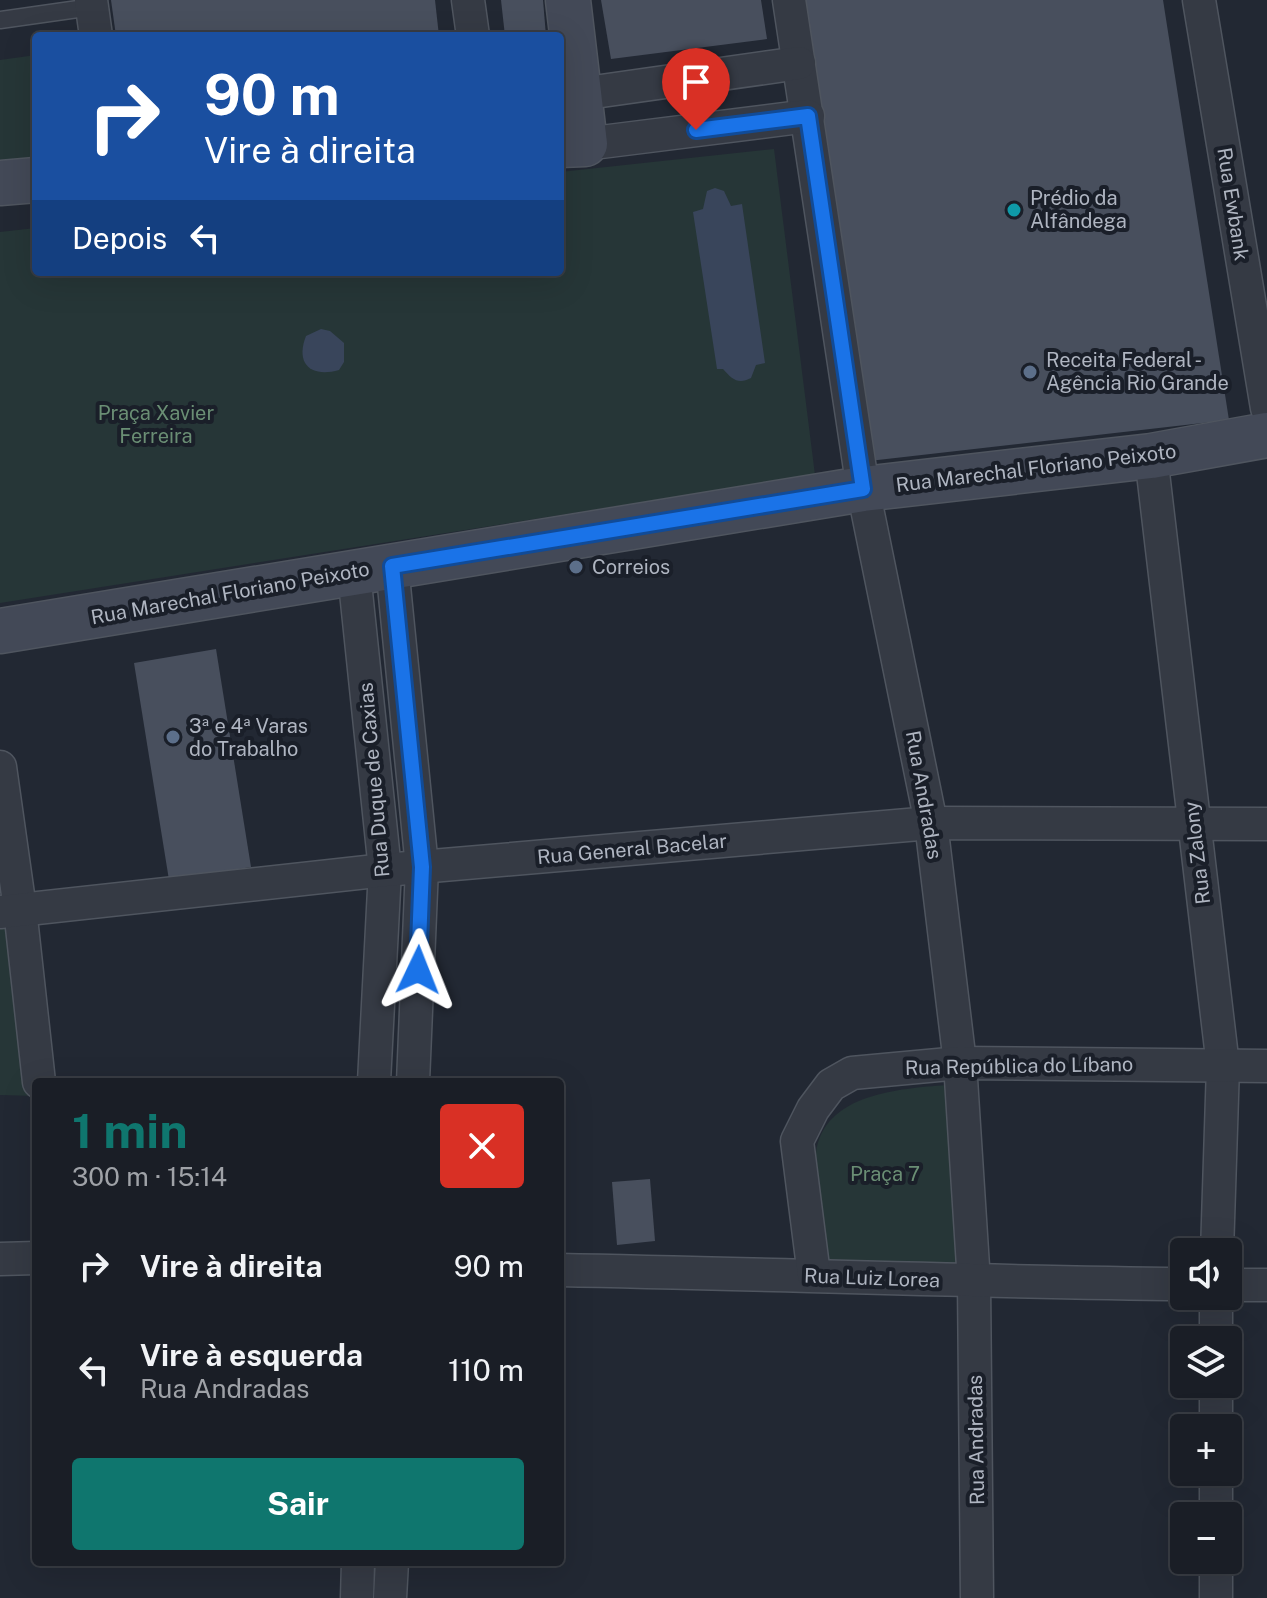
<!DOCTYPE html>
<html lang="pt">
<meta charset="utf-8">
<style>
body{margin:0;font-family:"Public Sans",sans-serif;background:#23272e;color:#f1f3f6;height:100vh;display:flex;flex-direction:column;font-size:30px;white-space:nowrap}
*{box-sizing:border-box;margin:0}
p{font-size:26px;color:#9fa2a7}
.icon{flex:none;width:44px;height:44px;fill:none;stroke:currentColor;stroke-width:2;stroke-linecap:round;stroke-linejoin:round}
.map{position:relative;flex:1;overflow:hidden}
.drawer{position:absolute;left:32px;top:1078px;width:532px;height:488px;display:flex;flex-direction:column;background:#1a1e26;border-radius:8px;box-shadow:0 8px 32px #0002,0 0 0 2px #383c43}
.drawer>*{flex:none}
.guide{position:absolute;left:32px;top:32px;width:532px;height:244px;border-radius:8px;box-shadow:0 8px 32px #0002,0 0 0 2px #383c43;background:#1a4fa0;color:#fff;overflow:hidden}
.buttons{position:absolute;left:1170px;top:1238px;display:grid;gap:16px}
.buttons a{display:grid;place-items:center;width:72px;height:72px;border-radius:8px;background:#1a1e26;box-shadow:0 8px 32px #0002,0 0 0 2px #383c43;font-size:40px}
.pin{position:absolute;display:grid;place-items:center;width:68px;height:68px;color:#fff;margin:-82px -34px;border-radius:50% 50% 50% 0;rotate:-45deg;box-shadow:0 0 8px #0007}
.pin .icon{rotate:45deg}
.me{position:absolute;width:88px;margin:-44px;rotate:2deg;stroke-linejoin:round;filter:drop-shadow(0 0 6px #0008)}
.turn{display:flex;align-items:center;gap:28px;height:168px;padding:0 40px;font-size:36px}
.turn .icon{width:104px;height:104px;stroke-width:2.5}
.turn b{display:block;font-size:56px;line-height:68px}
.then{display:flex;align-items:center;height:76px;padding:0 40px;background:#0003;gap:16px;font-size:30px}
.round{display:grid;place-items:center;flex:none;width:84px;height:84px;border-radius:8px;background:#23272e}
.head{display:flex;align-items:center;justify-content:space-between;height:136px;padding:0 40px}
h1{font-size:48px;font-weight:700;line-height:60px;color:#0f766e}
.button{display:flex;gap:16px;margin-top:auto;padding:16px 40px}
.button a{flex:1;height:92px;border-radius:8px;background:#0f766e;color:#fff;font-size:32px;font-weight:700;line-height:92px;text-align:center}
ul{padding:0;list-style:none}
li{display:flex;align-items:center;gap:24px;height:104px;padding:0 40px}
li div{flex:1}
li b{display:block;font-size:30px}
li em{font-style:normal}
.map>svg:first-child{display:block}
.green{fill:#263637}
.water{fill:#39455b}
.building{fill:#484f5d}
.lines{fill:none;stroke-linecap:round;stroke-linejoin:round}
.lane-casing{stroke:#4f555f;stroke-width:19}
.street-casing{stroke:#4f555f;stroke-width:35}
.secondary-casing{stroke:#4f555f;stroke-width:47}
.lane{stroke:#353a44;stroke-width:16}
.street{stroke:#353a44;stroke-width:32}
.secondary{stroke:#434957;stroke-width:44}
.route-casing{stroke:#114b97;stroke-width:20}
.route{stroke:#1a73e8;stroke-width:14}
.culture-dot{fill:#0f9aa8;stroke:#1a1f29;stroke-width:3}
.service-dot{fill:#5c6f8a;stroke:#1a1f29;stroke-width:3}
.labels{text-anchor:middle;stroke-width:8;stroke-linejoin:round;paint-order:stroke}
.poi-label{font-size:20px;fill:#afb5c1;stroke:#1a1f29;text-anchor:start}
.street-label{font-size:20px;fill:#afb5c1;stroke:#1a1f29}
.park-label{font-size:20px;fill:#6a8e74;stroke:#1a1f29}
</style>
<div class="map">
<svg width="1267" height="1598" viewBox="0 0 1267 1598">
<rect width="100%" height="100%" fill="#222833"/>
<g class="green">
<polygon points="36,55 36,167 0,170 0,60"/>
<polygon points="774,149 815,475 0,603 0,232 36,228 36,272 560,272 560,172"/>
<polygon points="33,916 36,1096 0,1095 0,921"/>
<path d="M946,1085L960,1267L827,1269C823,1238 812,1181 816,1153C824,1093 900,1089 946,1085Z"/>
</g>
<g class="water">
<path d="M715,188L724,191L731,206L742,204L765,363L756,365L751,378C738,385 732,379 723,369H717L693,212L703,209L707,191Z"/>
<path d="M321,329L330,331L344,343V362L339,370C311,378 295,364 306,336Z"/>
</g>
<g class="building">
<polygon points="111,0 435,0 439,36 116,36"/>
<polygon points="501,0 543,0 546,36 505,36"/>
<polygon points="601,0 761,0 767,39 611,59"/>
<polygon points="801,0 1163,0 1229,420 869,461"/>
<polygon points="216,649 251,867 169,880 134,663"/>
<polygon points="650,1179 655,1241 617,1245 612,1182"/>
</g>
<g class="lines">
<defs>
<polyline id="lane" points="0,20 92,7"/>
<g id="street">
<polyline points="91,0 96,36"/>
<polyline points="468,0 473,36"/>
<polyline points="789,0 863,489 931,823 960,1063 974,1282 977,1598"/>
<polyline points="1199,0 1267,408"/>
<polyline points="580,94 799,63"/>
<polyline points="585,144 808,116"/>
<polyline points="1151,456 1223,1066 1217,1252"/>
<polyline points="392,566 422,867 413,1082"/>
<polyline points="354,573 385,870 374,1082"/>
<polyline points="0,767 20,909 39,1082"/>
<polyline points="0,912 385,870 931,823 1267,824"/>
<polyline points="0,1259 36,1258"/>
<path d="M560,1270C768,1274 976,1282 1184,1284"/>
<polyline points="814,1275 797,1141 813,1109 831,1085 852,1073 960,1063 1267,1066"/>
<polyline points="1228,1285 1267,1285"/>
<polyline points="1216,1296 1216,1340"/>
<polyline points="1216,1384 1216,1428"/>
<polyline points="1216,1472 1216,1516"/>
<polyline points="1216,1560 1216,1598"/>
<polyline points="357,1598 358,1562"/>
<polyline points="390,1598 392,1562"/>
</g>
<g id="secondary">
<polyline points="560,145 585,144 568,0"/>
<polyline points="0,183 36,180"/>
<polyline points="0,631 863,489 1151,456 1267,435"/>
</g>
</defs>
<use href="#lane" class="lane-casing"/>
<use href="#street" class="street-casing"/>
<use href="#secondary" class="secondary-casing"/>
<use href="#lane" class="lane"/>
<use href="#street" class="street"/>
<use href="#secondary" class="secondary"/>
</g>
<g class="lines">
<defs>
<polyline id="route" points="418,970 422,867 392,566 863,489 808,116 696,130"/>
</defs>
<use href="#route" class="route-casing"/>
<use href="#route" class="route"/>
</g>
<circle class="culture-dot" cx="1014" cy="210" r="8"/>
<g class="service-dot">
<circle cx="1030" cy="372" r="8"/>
<circle cx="576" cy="567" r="8"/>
<circle cx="173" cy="737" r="8"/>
</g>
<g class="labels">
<g class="poi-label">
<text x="1030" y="205">Prédio da<tspan x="1030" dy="23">Alfândega</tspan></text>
<text x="1046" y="367">Receita Federal -<tspan x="1046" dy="23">Agência Rio Grande</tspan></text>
<text x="592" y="574">Correios</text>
<text x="189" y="733">3ª e 4ª Varas<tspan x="189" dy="23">do Trabalho</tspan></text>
</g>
<g class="street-label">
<text transform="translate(1233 204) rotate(81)" y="7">Rua Ewbank</text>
<text transform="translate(1036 468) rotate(-7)" y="7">Rua Marechal Floriano Peixoto</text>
<text transform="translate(230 593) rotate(-10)" y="7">Rua Marechal Floriano Peixoto</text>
<text transform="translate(374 780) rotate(-95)" y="7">Rua Duque de Caxias</text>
<text transform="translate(924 795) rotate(80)" y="7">Rua Andradas</text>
<text transform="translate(632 849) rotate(-5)" y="7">Rua General Bacelar</text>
<text transform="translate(1197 853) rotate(-97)" y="7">Rua Zalony</text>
<text transform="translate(1019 1066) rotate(-1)" y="7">Rua República do Líbano</text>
<text transform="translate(872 1278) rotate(2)" y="7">Rua Luiz Lorea</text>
<text transform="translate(976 1440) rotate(-91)" y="7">Rua Andradas</text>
</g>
<g class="park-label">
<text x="156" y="420">Praça Xavier<tspan x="156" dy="23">Ferreira</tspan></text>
<text x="885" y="1181">Praça 7</text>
</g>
</g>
</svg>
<div class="buttons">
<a><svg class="icon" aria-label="sound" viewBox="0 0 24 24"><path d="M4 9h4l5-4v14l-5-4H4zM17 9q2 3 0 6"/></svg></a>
<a><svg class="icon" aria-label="layers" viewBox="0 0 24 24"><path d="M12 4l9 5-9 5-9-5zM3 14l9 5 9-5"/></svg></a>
<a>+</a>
<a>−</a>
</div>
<div class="pin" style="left:696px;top:130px;background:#d93025"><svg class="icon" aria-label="arrive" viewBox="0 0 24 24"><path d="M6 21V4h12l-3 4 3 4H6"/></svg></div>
<svg class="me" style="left:418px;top:970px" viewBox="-20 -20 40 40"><path d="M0-17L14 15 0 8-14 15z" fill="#1a73e8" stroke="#fff" stroke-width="4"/></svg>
<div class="guide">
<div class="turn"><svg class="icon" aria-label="right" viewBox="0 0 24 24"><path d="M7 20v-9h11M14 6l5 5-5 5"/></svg><div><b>90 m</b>Vire à direita</div></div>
<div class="then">Depois<svg class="icon" aria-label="left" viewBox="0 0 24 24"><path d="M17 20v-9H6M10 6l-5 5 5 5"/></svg></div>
</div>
<section class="drawer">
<div class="head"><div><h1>1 min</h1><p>300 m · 15:14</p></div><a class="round" style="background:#d93025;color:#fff"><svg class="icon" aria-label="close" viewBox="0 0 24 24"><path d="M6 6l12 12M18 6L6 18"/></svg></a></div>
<ul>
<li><svg class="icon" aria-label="right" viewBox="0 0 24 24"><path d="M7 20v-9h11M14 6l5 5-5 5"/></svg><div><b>Vire à direita</b></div><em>90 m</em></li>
<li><svg class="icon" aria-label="left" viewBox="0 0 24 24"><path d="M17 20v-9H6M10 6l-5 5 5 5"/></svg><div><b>Vire à esquerda</b><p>Rua Andradas</p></div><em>110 m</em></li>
</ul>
<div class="button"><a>Sair</a></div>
</section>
</div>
